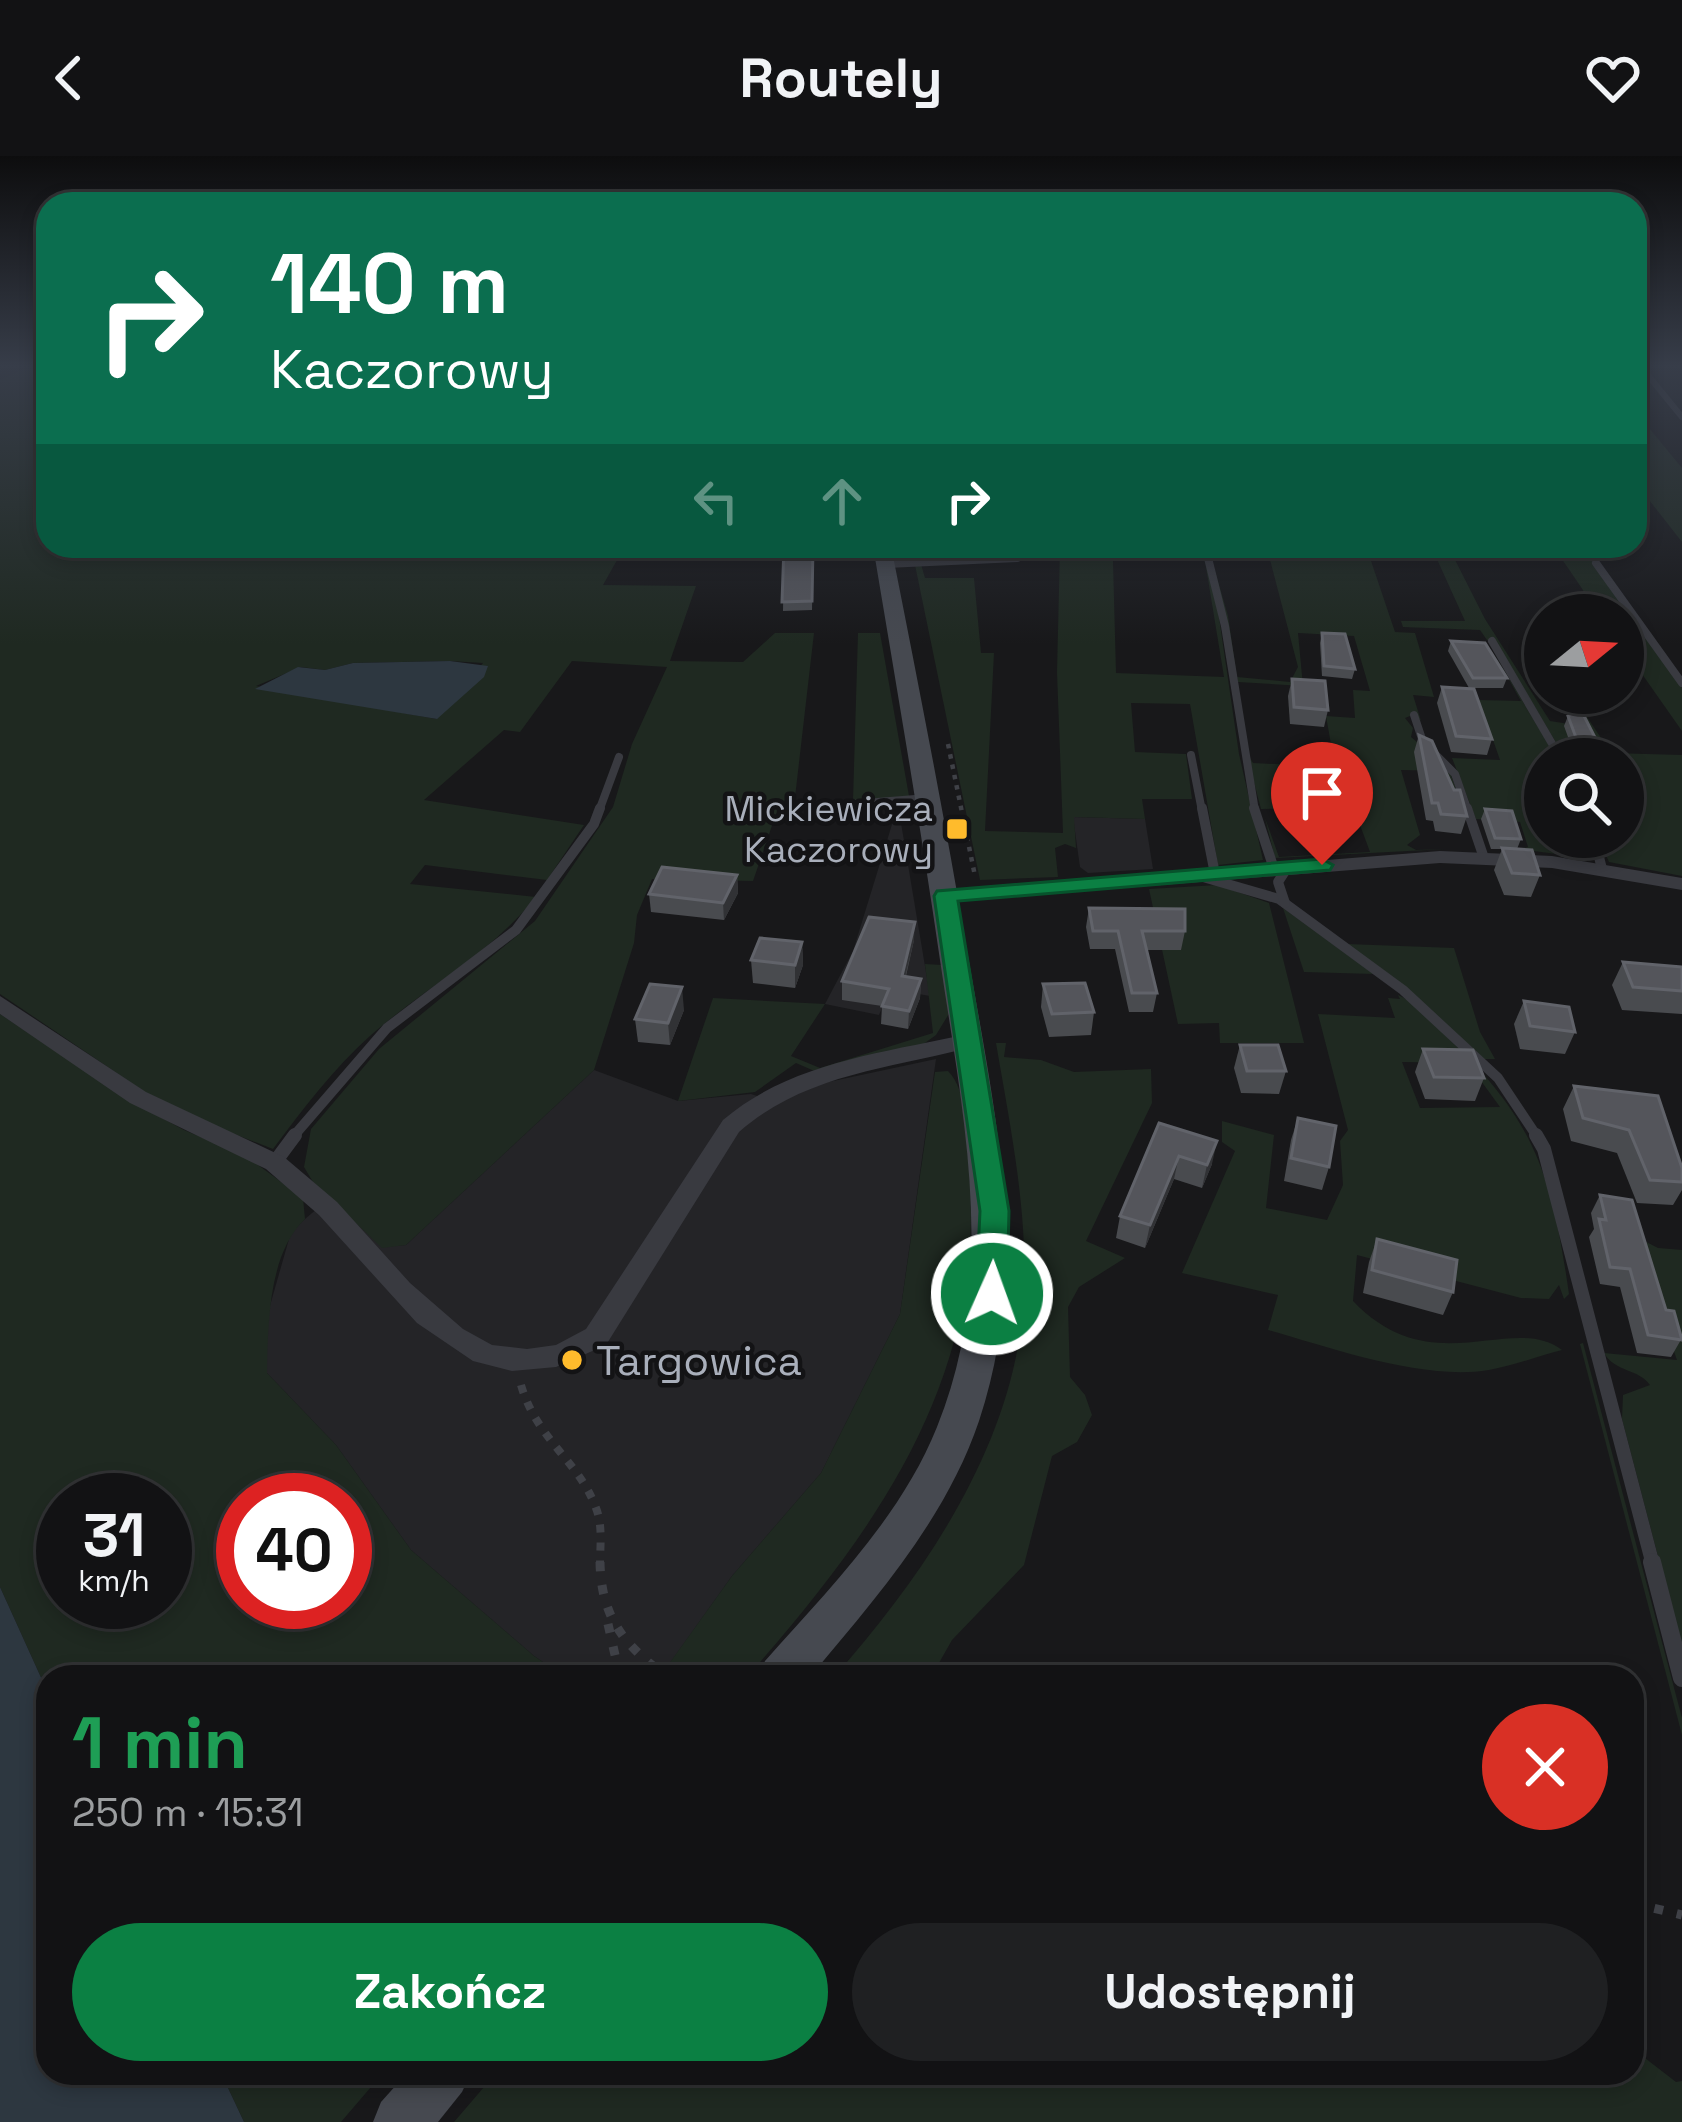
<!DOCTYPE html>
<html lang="pl">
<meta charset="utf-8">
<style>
body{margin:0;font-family:"Space Grotesk",sans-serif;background:#1f2022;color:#f1f3f6;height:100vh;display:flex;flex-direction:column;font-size:45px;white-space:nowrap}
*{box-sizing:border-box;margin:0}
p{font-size:39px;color:#9c9ea0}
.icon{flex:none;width:66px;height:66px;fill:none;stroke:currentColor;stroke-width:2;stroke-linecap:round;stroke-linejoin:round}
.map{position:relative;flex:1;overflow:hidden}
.details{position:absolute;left:36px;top:1509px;width:1608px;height:420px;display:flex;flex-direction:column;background:#121214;border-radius:36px;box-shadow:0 6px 18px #0003,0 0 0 3px #313234}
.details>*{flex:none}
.banner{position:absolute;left:36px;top:36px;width:1611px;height:366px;border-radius:36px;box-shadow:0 6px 18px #0003,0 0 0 3px #313234;background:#0b6e4f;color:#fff;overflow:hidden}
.needle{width:78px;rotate:72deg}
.fabs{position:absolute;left:1524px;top:438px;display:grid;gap:24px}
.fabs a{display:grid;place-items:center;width:120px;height:120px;border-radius:50%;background:#121214;box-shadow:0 6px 18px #0003,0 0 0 3px #313234;font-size:60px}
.speed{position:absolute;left:36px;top:1317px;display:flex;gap:24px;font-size:60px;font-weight:700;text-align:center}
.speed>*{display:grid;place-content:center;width:156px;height:156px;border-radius:50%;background:#121214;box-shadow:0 6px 18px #0003,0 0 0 3px #313234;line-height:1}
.speed small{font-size:30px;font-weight:400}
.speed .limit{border:18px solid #d22;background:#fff;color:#111}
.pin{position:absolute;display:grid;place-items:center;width:102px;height:102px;color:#fff;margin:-123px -51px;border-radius:50% 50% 50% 0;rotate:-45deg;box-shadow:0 0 12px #0007}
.pin .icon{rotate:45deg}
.me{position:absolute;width:132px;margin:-66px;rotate:2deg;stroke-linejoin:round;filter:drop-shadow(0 0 9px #0008)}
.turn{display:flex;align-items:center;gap:42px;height:252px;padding:0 36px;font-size:54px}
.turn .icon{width:156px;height:156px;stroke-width:2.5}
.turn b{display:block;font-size:84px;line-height:102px}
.lanes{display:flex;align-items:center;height:114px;padding:0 36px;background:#0003;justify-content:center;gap:60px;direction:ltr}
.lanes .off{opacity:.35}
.round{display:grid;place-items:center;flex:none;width:126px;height:126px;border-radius:63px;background:#1f2022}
.headline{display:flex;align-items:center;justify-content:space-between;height:204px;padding:0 36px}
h1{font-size:72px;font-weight:700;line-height:90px;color:#1e9e55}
.primary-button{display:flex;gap:24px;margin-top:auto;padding:24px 36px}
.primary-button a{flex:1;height:138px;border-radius:72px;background:#0b8043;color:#fff;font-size:48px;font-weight:700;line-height:138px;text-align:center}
.primary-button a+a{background:#1f2022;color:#f1f3f6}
header{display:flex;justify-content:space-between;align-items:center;height:156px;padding:0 36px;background:#121214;font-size:54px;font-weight:700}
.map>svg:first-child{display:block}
.built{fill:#242427}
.green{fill:#1f2921;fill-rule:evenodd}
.water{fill:#2d3740}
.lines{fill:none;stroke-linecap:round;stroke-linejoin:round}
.path-far2{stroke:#3f4147;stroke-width:4.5;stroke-dasharray:4.5 6;stroke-linecap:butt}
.path-far1{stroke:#3f4147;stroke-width:8;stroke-dasharray:8 10;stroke-linecap:butt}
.path{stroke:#3f4147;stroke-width:9;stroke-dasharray:9 14;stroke-linecap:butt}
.lane-far4{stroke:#393a40;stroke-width:6}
.lane-far3{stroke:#393a40;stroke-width:8}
.lane-far2{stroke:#393a40;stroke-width:10}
.lane-far1{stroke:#393a40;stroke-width:14}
.lane{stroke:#393a40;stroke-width:18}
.street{fill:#393a40;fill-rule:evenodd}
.secondary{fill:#464950;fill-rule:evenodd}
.wall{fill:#494b4f}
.shaded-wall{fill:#313235}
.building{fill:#54555b;stroke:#61636a;stroke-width:3}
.route{fill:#0b8043;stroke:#07532c;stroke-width:3}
.poi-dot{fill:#ffbb2c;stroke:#131315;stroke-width:4.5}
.labels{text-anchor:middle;stroke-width:9;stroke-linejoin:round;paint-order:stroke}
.far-poi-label{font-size:36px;fill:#a9afbb;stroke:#131315;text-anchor:end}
.poi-label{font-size:42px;fill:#a9afbb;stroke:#131315;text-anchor:start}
</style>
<header><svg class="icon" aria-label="back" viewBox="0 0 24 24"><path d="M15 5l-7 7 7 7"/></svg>Routely<svg class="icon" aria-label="heart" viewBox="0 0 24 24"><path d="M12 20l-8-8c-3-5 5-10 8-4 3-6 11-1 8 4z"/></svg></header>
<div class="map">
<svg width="1682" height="1966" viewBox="0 0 1682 1966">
<rect width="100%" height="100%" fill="#18181a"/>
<g class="built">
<polygon points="898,649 930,840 890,833 879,859 825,848 853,795"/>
<polygon points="1073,661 1145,663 1153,713 1088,717 1080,711"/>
<polygon points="936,903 900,1158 821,1317 732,1420 660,1521 565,1521 534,1500 411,1394 336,1289 267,1217 267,1160 291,1076 305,1063 331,1041 382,1091 406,1089 594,914 678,945 751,938 772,945 819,928"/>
</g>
<g class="green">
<path d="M26,212H48V390H625L603,429L696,430L670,505L743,506L775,477H814L794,650L851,645L852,651L777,655L753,725L652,723L637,759L634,787L594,914L406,1089L382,1092L313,1026L304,1011L311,973L379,893L535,765L613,651L632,588L667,511L572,505L520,576L504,574L424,644L584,669L547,724L425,709L410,728L536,741C488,800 427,830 371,879C333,913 303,953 273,993L170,953L0,838V224ZM450,505L483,507L436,563L256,530L301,511L325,514L353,507Z"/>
<polygon points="1635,255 1682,312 1682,386 1635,326"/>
<path d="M1060,390H1147L1148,395L1203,396L1216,441L1239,598L1263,704L1218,709L1190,548L1131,547L1135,596L1186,598L1192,643H1142L1145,663L1074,661L1076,692L1065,688L1055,692L1058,721L980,724L915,409L921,408L925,422H974L981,497H994L985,675L1063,677L1057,516ZM1113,405H1205L1224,521L1116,517Z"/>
<polygon points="1319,390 1366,390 1395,476 1415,477 1434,541 1413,539 1421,565 1415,558 1405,562 1413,572 1411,581 1448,612 1460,642 1457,644 1447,615 1401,614 1420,679 1407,689 1416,694 1446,693 1275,702 1265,662 1279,701 1370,696 1353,650 1363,650 1361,641 1321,640 1323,652 1261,653 1246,595 1253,607 1335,611 1326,560 1355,562 1353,534 1370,535 1354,480 1298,477 1303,530 1238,526 1211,401 1228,460 1237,521 1290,526 1298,511 1269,400 1323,401"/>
<polygon points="1431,390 1448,390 1485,463 1550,565 1576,569 1558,537 1571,537 1611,597 1682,599 1682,720 1609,706 1598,681 1623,681 1623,603 1598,603 1594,596 1568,596 1558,590 1496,486 1487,484 1480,474 1403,471 1401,465 1465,465"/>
<polygon points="1553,390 1578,390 1593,406 1682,532 1682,575 1623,491 1623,459 1600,459"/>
<polygon points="858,477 880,477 909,640 853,645"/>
<polygon points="1494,497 1557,603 1545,603 1545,681 1591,681 1595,703 1519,693 1528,691 1520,666 1476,663 1452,602 1500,604 1479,544 1521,545"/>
<polygon points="1218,729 1269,747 1304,887 1220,887 1219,867 1178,868 1149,733"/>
<polygon points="1283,752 1374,818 1304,816"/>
<polygon points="1347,788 1454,792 1480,876 1495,903 1484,903 1396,823"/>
<polygon points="925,808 942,809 950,856 936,879 922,889 819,917 796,907 755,936 678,945 713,842 825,848 791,900 820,912 933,877"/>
<path d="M1398,839C1418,848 1433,867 1448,882C1536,965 1552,1020 1569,1138L1564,1143L1559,1129L1549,1143L1521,1142L1357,1099L1353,1145C1432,1228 1512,1156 1562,1194C1538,1200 1513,1210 1489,1214C1423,1225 1332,1192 1268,1174L1278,1139L1182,1117L1235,995L1222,986V965L1274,979L1266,1052L1327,1064L1343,1029L1340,985L1348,974L1318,858L1395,862L1388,842L1400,843ZM1402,906L1468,907L1500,951L1420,952Z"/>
<path d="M0,858L125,942L184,974L246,1000L303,1042L305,1063C268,1098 268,1169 267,1217L336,1289L411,1394L534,1500L565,1521H48V1537L0,1431ZM63,1344H165V1446H63ZM243,1344H345V1446H243Z"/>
<path d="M996,887H1006L1004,901L1041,904L1074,916L1151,913L1152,947L1086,1085L1125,1102L1079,1131L1068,1151L1070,1221L1085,1239L1092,1259L1077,1286L1052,1300L1024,1409L952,1484L931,1521H834C918,1426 1001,1307 1020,1178C1034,1083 1012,981 996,887Z"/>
<path d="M948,915C968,935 965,976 968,1002C991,1215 880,1370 747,1521H680L666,1512L732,1420L821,1317L900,1158L935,916Z"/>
<path d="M1633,1079L1658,1092L1682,1094V1492L1622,1263L1623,1239L1650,1229C1638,1212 1616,1217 1604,1197L1677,1204Z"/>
<polygon points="1583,1187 1682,1562 1682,1579 1580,1188"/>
<polygon points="1632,1892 1676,1926 1682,1925 1682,1966 454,1966 496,1917 1632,1917"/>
<polygon points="221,1917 383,1917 341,1966 244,1966"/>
</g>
<g class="water">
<polygon points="450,505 488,510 484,521 437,563 255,533 298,511 325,514 353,507"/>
<polygon points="0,1431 48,1537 48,1917 221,1917 244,1966 0,1966"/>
</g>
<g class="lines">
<polyline class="path-far2" points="948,588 975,720"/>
<path class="path-far1" d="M521,1229C537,1284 579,1305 596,1352C603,1370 600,1390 600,1409"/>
<g class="path">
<path d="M600,1406C601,1461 624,1490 668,1521"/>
<polyline points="608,1468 620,1521"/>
<polyline points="1632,1747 1682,1759"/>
</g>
<g class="lane-far4">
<polyline points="1642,212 1682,261"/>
<polyline points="1204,390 1209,405"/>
<polyline points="950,405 1020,402"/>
</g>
<g class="lane-far3">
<polyline points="1208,402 1225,470 1255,655"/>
<polyline points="1596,407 1682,527"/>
<polyline points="886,408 1017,402"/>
<polyline points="1492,485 1561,603"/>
<polyline points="1414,559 1423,586 1455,618 1468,655"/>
<polyline points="1191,599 1202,655"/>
<polyline points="852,648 928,642"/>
<polyline points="599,655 619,601"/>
</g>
<g class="lane-far2">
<polyline points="1202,652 1215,718"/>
<polyline points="1254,652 1274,713"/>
<polyline points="1467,652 1484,702"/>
<polyline points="1594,681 1602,713"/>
<polyline points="1203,721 1279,743 1403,834 1498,922 1538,982"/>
<polyline points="1285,747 1278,726 1287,712"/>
<polyline points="292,982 387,872 516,774 594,668 600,652"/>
</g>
<g class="lane-far1">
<polyline points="1536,979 1544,993 1653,1409"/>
<polyline points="275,1006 295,979"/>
</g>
<polyline class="lane" points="1652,1406 1682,1522"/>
<g class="street">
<polygon points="1440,695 1552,700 1682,722 1682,734 1552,712 1440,707 945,746 935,740 945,734"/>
<path d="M0,840L146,936L284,1001L337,1046L410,1127L463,1173L492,1189L527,1193L556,1189L586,1173L723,964C791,906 883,897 968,878L979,885L976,890C894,912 806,917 739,976L606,1189L556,1211L512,1215L473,1205L417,1167L319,1059L266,1013L130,947L0,858Z"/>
</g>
<g class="secondary">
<path d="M873,390H891C918,526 945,663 968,800C995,957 1031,1109 979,1265C946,1363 875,1443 810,1521H758L765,1505C828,1434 901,1361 937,1271C999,1119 963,960 940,804C920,666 896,528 873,390Z"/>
<polygon points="407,1917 471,1917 462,1936 438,1966 373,1966 381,1946"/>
</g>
</g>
<g class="wall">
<polygon points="700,390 690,405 655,401 654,392"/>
<polygon points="784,390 813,390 812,454 783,455"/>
<polygon points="1155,390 1187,390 1186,395 1155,393"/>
<polygon points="1322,477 1355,513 1352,523 1322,520 1320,487"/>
<polygon points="1451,485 1507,522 1503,532 1469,532 1448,495"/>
<polygon points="1292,523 1328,554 1324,571 1290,568 1288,540"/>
<polygon points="1442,531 1492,583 1487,599 1451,596 1437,547"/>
<polygon points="1568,560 1606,603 1576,603 1564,570"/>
<polygon points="1419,579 1467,660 1461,678 1435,675 1433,665 1426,664 1414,596"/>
<polygon points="1485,653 1521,683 1517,693 1540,719 1531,741 1504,739 1494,714 1502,693 1491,693 1481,663"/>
<polygon points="737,719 738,737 724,764 651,756 649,738"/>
<polygon points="1089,752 1185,775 1181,794 1146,794 1157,837 1153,856 1129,856 1115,793 1090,793 1086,771"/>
<polygon points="914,784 906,820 921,823 920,842 908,873 881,868 882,850 842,844 842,825"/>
<polygon points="802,786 803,809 795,832 753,827 751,804"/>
<polygon points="1623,806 1682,811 1682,858 1622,854 1612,829"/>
<polygon points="1043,828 1094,856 1091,879 1049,881 1041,851"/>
<polygon points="1524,845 1575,876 1565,898 1520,893 1514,868"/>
<polygon points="684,854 670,889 638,886 635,863"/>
<polygon points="1240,889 1286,915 1279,938 1241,937 1234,912"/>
<polygon points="1423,893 1484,922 1475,945 1425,943 1415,916"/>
<polygon points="1574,930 1682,1012 1682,1034 1673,1049 1637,1047 1617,997 1571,985 1563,953"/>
<polygon points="1298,962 1329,1011 1322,1034 1284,1025 1291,984"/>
<polygon points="1159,967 1212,1008 1202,1032 1174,1023 1145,1092 1116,1082 1120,1060"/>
<polygon points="1600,1039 1682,1182 1671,1201 1637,1197 1620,1131 1600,1128 1589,1081 1594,1073 1591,1057"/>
<polygon points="1377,1083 1453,1136 1443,1159 1363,1137 1369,1106"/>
</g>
<g class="shaded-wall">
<polygon points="693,390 700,390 690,405 689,396"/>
<polygon points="737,719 738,737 724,764 723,747"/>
<polygon points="915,766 914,784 901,838 902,820"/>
<polygon points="802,786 803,809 795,832 795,809"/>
<polygon points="921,823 920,842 908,873 909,855"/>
<polygon points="682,831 684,854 670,889 668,867"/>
<polygon points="1217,985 1212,1008 1202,1032 1207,1009"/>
<polygon points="1179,1000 1174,1023 1145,1092 1150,1069"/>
</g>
<g class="building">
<polygon points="656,390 693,390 689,396 654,392"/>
<polygon points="784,390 813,390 812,445 782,446"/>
<polygon points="1322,477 1345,478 1355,513 1324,510"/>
<polygon points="1451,485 1485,487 1507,522 1473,522"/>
<polygon points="1292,523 1325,525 1328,554 1294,551"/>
<polygon points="1442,531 1474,533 1492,583 1456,580"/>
<polygon points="1581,554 1606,603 1584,603 1568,560"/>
<polygon points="1419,579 1432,585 1454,634 1460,634 1467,660 1441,658 1438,647 1432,647"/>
<polygon points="1485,653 1512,655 1521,683 1495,682"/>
<polygon points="1502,692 1532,694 1540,719 1512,717"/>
<polygon points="662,711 737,719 723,747 649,738"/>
<polygon points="1089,752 1185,753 1185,775 1142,775 1157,837 1132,837 1118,775 1093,775"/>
<polygon points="869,761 915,766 902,820 921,823 909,855 882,850 889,833 842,825"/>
<polygon points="760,782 802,786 795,809 751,804"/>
<polygon points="1623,806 1682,811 1682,835 1633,831"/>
<polygon points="1085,827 1094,856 1052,858 1043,828"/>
<polygon points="650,828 682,831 668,867 635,863"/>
<polygon points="1524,845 1569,851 1575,876 1530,870"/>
<polygon points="1240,889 1278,889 1286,915 1247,915"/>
<polygon points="1423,893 1473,894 1484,922 1434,921"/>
<polygon points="1574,930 1658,940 1682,1012 1682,1026 1650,1024 1629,974 1583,962"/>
<polygon points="1298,962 1336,970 1329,1011 1291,1002"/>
<polygon points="1159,967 1217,985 1207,1009 1179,1000 1150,1069 1120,1060"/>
<polygon points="1600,1039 1632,1044 1666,1154 1674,1155 1682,1184 1648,1179 1630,1113 1610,1111 1599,1063 1606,1064"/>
<polygon points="1377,1083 1457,1104 1453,1136 1372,1114"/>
</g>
<linearGradient id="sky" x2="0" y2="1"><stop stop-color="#0d0d0e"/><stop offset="0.43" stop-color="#373d49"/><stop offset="1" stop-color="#373d49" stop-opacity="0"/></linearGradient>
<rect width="1682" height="488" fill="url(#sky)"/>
<polygon class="route" points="1322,703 1333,709 1330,714 958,745 1009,1055 1007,1138 1002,1146 981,1146 976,1138 980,1055 934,740 937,735"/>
<g class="poi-dot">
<rect x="945" y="661" width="24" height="24" rx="6"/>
<circle cx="572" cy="1204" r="12"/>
</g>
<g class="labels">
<g class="far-poi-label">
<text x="933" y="665">Mickiewicza<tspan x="933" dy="41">Kaczorowy</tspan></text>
</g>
<g class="poi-label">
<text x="596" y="1219">Targowica</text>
</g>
</g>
</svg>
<div class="fabs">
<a><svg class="needle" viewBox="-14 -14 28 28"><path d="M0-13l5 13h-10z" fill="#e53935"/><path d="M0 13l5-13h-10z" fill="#9c9ea0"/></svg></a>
<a><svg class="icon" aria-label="search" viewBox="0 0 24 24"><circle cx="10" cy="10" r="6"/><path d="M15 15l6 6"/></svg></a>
</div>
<div class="speed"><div>31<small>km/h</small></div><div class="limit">40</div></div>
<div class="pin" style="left:1322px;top:709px;background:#d93025"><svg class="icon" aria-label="arrive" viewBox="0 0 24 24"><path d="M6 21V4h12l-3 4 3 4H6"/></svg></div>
<svg class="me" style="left:992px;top:1138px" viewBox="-20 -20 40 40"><circle r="17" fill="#0b8043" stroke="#fff" stroke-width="3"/><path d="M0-11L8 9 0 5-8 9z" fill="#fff"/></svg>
<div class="banner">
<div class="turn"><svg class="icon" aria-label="right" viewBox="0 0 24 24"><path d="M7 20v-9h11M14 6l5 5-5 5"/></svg><div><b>140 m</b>Kaczorowy</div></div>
<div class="lanes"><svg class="icon off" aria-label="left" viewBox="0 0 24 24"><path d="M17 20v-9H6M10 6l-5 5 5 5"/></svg><svg class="icon off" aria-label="ahead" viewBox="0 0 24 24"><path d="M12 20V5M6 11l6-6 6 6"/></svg><svg class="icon" aria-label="right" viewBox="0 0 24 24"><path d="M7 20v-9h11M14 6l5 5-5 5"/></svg></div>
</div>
<section class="details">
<div class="headline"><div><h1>1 min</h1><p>250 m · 15:31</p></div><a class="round" style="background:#d93025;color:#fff"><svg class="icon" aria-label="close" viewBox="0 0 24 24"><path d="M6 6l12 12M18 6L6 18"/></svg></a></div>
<div class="primary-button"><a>Zakończ</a><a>Udostępnij</a></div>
</section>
</div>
